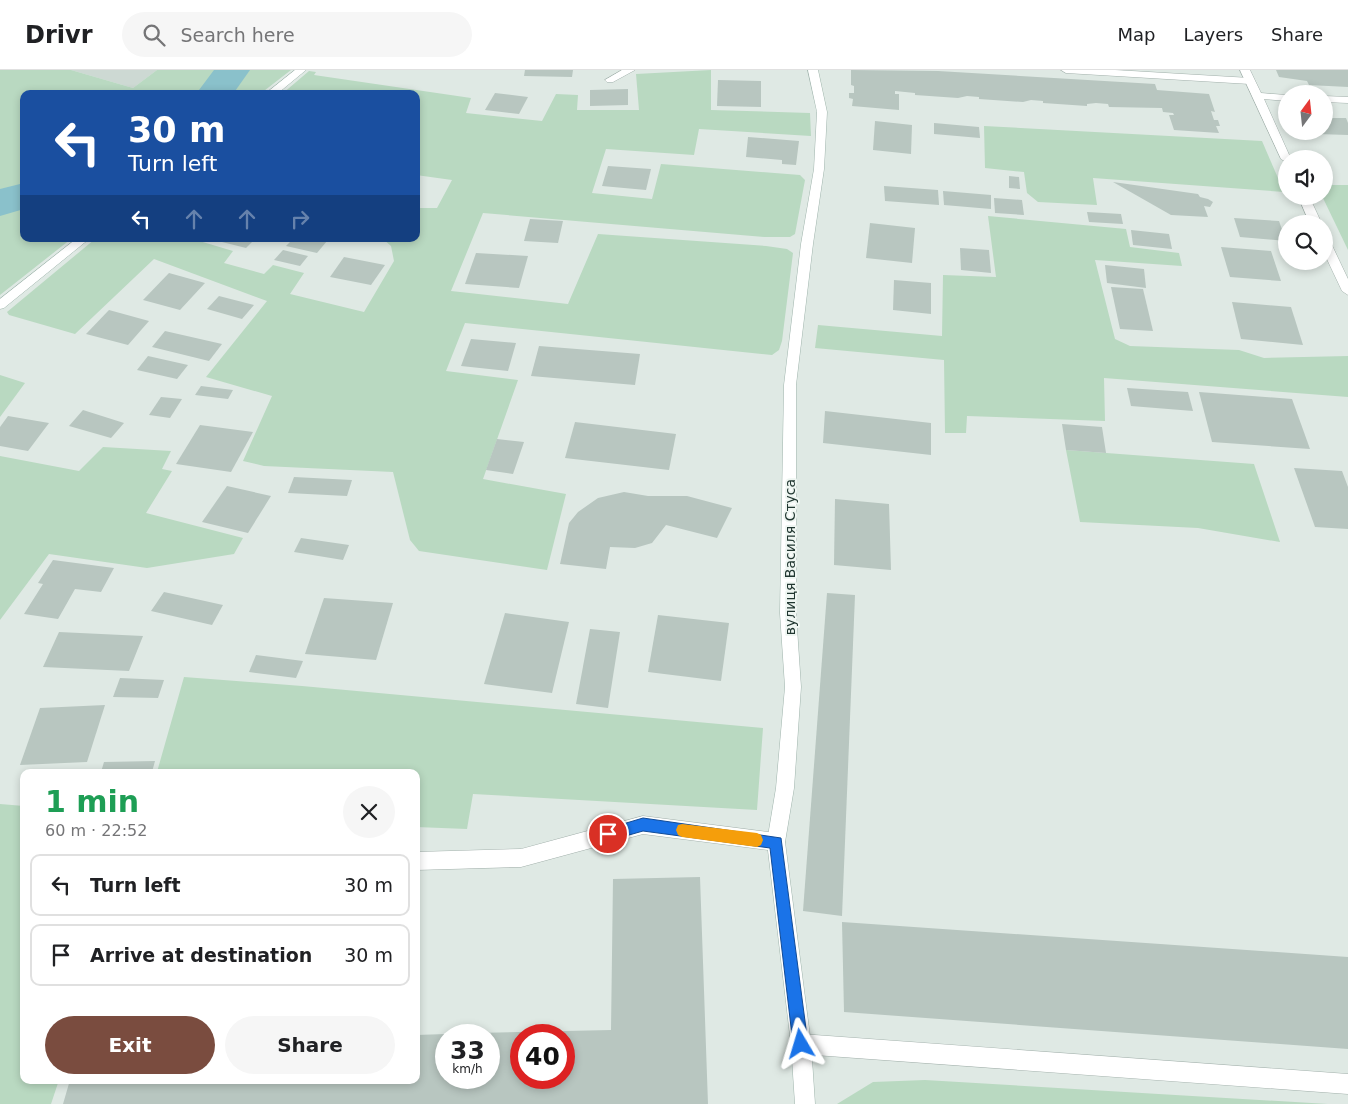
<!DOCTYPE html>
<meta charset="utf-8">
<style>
body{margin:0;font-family:"DejaVu Sans",sans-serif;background:#f6f6f6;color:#202124;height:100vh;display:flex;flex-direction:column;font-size:19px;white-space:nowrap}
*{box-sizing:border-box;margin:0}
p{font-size:16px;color:#757577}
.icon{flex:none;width:28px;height:28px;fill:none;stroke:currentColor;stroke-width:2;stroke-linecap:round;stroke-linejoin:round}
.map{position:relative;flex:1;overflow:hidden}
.panel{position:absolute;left:20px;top:699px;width:400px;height:315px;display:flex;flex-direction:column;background:#fff;border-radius:10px;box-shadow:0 2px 8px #0003}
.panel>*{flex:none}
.top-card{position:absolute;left:20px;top:20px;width:400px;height:152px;border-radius:10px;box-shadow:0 2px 8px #0003;background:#1a4fa0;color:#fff;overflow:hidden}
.needle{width:32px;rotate:15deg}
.buttons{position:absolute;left:1278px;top:15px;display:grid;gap:10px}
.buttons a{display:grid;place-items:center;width:55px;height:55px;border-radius:50%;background:#fff;box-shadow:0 2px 8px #0003;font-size:25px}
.speed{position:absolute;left:435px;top:954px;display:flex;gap:10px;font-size:25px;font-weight:700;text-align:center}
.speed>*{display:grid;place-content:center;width:65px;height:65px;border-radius:50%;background:#fff;box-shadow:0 2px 8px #0003;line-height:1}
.speed small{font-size:12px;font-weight:400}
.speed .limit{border:8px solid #d22;background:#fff;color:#111}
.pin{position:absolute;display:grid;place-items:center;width:42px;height:42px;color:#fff;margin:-21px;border:2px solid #fff;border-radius:50%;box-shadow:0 1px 5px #0007}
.me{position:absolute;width:55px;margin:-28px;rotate:353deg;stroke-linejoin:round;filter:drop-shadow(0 0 4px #0008)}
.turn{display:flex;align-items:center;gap:18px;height:105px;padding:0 25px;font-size:22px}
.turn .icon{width:65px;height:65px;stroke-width:2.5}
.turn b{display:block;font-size:35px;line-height:42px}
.lanes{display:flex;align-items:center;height:48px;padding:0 25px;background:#0003;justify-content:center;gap:25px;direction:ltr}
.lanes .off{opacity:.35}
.round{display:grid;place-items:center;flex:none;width:52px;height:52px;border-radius:26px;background:#f6f6f6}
.summary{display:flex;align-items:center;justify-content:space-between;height:85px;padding:0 25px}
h1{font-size:30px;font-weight:600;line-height:38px;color:#1e9e55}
.cta{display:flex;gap:10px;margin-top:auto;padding:10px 25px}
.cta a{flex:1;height:58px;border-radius:30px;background:#7a4c3f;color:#fff;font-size:20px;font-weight:600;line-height:58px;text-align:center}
.cta a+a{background:#f6f6f6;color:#202124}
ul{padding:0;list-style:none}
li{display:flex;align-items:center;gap:15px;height:62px;margin:0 10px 8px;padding:0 15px;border:2px solid #e0e0e0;border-radius:10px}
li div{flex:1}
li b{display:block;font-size:19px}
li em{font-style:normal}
header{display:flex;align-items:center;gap:30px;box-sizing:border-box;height:70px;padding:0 25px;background:#fff;border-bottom:1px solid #e0e0e0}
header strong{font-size:24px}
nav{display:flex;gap:28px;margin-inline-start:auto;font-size:18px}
.search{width:350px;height:45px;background:#f6f6f6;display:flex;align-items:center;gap:12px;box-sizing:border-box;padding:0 18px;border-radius:28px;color:#757577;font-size:19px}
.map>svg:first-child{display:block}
.built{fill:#cdd9d3}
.green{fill:#b9d9c1}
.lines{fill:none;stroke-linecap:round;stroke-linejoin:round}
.river{fill:#8ac1cb;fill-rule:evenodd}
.building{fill:#b8c6c0;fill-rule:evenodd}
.lane-casing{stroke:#a2b0ab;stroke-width:1}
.street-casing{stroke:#a2b0ab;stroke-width:1}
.secondary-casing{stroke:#9fb4ac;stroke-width:1}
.lane{fill:#fff;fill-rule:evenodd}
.street{fill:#fff;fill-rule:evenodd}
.secondary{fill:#fff;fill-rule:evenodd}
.route{fill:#1a73e8;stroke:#114b97}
.slow{fill:#f59e0b}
.labels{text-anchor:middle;stroke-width:4;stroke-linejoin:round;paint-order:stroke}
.street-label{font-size:14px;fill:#213731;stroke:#eff6f2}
</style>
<header>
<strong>Drivr</strong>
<div class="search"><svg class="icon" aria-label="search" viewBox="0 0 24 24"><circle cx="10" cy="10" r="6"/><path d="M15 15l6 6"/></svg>Search here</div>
<nav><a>Map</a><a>Layers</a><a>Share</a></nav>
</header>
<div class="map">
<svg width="1348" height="1034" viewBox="0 0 1348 1034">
<rect width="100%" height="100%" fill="#dfe9e4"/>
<polygon class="built" points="71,0 157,0 133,18"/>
<g class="green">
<polygon points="0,0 71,0 133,18 157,0 291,0 260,24 24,24 24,169 71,169 0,225"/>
<polygon points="711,0 711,40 810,43 811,66 699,59 694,85 606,79 592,123 652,129 661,94 800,105 805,110 795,164 790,167 764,167 483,143 451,221 568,234 598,164 766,176 787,179 793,183 782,271 779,280 772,285 465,253 446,301 518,310 483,409 566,424 547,500 419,481 410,470 393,402 264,396 243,391 272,326 206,307 267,231 154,189 75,264 9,245 7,242 95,169 197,169 196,170 233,181 224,193 264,204 273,195 304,203 290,224 364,242 394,191 391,176 383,169 416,169 416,138 437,138 452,110 416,105 416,24 312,24 294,21 290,24 282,24 309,1 316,2 314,5 471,28 466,43 542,51 556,24 578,25 577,40 639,40 636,4"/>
<polygon points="984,56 1262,71 1284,122 1093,108 1097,135 1038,132 1027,123 1024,102 985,98"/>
<polygon points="1324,115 1348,115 1348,180 1322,126"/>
<polygon points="988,146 1126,159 1130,177 1179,183 1182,196 1095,190 1115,269 1130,276 1239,280 1264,288 1348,286 1348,327 1104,308 1105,351 967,346 966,363 945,363 944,290 815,278 818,255 942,266 943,205 996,207"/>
<polygon points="0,305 25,313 0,347"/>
<polygon points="103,377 171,381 162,399 172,401 146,443 243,468 234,484 147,498 49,484 0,550 0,386 79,401"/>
<polygon points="1066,380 1254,394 1280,472 1198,458 1080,452"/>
<polygon points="184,607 302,616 763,658 757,740 473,724 467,759 416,757 416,702 157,702"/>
<polygon points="0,734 24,736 24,1010 59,1010 51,1034 0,1034"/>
<polygon points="925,1010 1328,1034 837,1034 873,1012"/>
</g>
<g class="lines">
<g class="river">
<polygon points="214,0 250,0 233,24 196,24"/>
<polygon points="24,113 24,139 0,146 0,119"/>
</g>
</g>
<g class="building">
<polygon points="525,0 573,0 572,7 524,6"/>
<polygon points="851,0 938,1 1155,14 1157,20 1209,24 1215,42 1211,41 1214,50 1218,50 1220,56 1216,56 1219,63 1174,60 1169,45 1174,45 1173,43 1163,42 1162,38 1109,37 1108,34 1096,33 1087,34 1087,36 1043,33 1043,31 1031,30 1023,32 979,29 979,27 967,26 958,28 915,25 915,23 895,21 895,24 899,24 899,40 852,36 853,29 849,28 849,23 854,23 854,16 851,15"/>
<polygon points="1276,0 1348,0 1348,17 1309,15 1307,11 1279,7"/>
<polygon points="718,10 761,11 761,37 717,36"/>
<polygon points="628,19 628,35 590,36 590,20"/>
<polygon points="495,23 528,27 519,44 485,40"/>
<polygon points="1324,48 1346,48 1348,53 1348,65 1317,64 1315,61 1324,61"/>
<polygon points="875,51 912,55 911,84 873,80"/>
<polygon points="934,53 979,57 980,68 934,64"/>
<polygon points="748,67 799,71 796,95 782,94 782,90 746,87"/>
<polygon points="608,96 651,99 646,120 602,116"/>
<polygon points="1009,106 1019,107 1020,119 1009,118"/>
<polygon points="1113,112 1198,124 1200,127 1208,129 1213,132 1210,137 1204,136 1208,147 1171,145"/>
<polygon points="884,116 938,120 939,135 885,131"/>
<polygon points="943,121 991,125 991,139 944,135"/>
<polygon points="994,128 1022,130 1024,145 995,143"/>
<polygon points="1087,142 1121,144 1123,154 1089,152"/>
<polygon points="1234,148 1279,151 1286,171 1240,167"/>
<polygon points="530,149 563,151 558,173 524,171"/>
<polygon points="870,153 915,158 912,193 866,188"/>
<polygon points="1131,160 1169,164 1172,179 1133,175"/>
<polygon points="210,169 255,169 246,178"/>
<polygon points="293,169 319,169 327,171 317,183 286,176"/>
<polygon points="1221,177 1271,181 1281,211 1230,207"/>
<polygon points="960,178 989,180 991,203 961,200"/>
<polygon points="283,180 308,186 300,196 274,190"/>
<polygon points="476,183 528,186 519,218 465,214"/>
<polygon points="344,187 385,195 371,215 330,207"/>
<polygon points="1105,195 1144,199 1146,218 1107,213"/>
<polygon points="169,203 205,213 180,240 143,230"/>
<polygon points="894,210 931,213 931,244 893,240"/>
<polygon points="1111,217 1143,219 1153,261 1120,259"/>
<polygon points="219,226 254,235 242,249 207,239"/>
<polygon points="1232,232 1291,237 1303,275 1241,269"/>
<polygon points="109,240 149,251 128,275 86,264"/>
<polygon points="165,261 222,274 209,291 152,277"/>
<polygon points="471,269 516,273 508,301 461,296"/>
<polygon points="539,276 640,284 635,315 531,306"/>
<polygon points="148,286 188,295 177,309 137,300"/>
<polygon points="201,316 233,320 228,329 195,325"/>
<polygon points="1127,318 1188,322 1193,341 1131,336"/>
<polygon points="1199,322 1292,329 1310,379 1212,372"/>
<polygon points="161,327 182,329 170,348 149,345"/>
<polygon points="83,340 124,353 111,368 69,356"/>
<polygon points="825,341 931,353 931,385 823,373"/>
<polygon points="8,346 49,353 28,381 0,376 0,357"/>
<polygon points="575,352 676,364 669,400 565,388"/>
<polygon points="1062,354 1102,357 1106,383 1066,380"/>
<polygon points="200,355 253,362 231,402 176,394"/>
<polygon points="497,369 524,372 513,404 486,400"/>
<polygon points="1294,398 1342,401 1348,417 1348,459 1315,457"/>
<polygon points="294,407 352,410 347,426 288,423"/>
<polygon points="227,416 271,426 248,463 202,452"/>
<polygon points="624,422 648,426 687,426 732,438 717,468 666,455 652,473 635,478 610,477 606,499 560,494 569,453 578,442 598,428"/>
<polygon points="835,429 889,434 891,500 834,495"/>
<polygon points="301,468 349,475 343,490 294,482"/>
<polygon points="53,490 114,498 101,522 75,519 58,549 24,544 43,514 38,513"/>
<polygon points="164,522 223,535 212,555 151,541"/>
<polygon points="827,523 855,525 842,846 803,841"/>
<polygon points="324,528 393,533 376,590 305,584"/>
<polygon points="505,543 569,552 552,623 484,614"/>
<polygon points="658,545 729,553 721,611 648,602"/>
<polygon points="590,559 620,562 608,638 576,634"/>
<polygon points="59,562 143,566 129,601 43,597"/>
<polygon points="256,585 303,591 296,608 249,602"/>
<polygon points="120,608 164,610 158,628 113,627"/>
<polygon points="105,635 87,692 20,695 40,638"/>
<polygon points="155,691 152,702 101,702 104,692"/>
<path d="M700,807L708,1034H63L70,1010H416V965L446,964V1008H489V965H475V963L611,960L613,809ZM521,965H564V1008H521Z"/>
<polygon points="842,852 1348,887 1348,979 844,942"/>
</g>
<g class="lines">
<defs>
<g id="lane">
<polygon points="622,0 635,0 613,12 607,12 605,10"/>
<polygon points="1061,0 1115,0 1250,8 1255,11 1250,14 1066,3"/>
<polygon points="643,746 776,763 782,766 785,772 782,778 776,781 643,764 521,797 416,800 416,782 521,779"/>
<polygon points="801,964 1348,1004 1348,1024 801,984 794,981 791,974 794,967"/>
</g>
<g id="street">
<polygon points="1240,0 1250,0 1261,23 1286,25 1286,31 1264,29 1291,89 1286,89 1286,92 1281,89"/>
<polygon points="1324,26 1348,27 1348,33 1324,32"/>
<polygon points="1298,126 1309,126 1322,154 1310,154"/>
<polygon points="1324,167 1330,171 1348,209 1348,225 1342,221 1324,183"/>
</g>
<g id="secondary">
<polygon points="295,0 306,0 277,24 265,24"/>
<polygon points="808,0 818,0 827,42 824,99 813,174 796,315 796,543 801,617 794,718 785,772 811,974 815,1034 795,1034 791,974 767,772 776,718 785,617 780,543 784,315 801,174 814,99 817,42"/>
<polygon points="76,169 89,169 4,238 0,239 0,229"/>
</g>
</defs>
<use href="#lane" class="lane-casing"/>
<use href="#street" class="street-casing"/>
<use href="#secondary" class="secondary-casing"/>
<use href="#lane" class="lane"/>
<use href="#street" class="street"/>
<use href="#secondary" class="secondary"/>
</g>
<polygon class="route" points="643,748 781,768 808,974 806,979 801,982 796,979 793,974 770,778 643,761 608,771 603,769 601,764 603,760"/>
<polygon class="slow" points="682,754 757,763 761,765 763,770 761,775 757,777 682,767 678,765 676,760 678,755"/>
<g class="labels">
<g class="street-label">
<text transform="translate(790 487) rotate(-90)" y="5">вулиця Василя Стуса</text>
</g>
</g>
</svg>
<div class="buttons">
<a><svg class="needle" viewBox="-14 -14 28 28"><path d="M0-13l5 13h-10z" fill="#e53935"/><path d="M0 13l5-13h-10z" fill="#757577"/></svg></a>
<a><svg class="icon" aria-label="sound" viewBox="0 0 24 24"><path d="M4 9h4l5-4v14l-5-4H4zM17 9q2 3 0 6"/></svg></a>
<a><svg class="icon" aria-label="search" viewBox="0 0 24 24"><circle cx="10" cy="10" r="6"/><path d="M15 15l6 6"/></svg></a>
</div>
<div class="speed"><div>33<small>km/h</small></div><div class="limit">40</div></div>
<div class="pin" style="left:608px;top:764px;background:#d93025"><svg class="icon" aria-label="arrive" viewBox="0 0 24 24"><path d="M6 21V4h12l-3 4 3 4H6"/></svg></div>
<svg class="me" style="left:801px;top:974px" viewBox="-20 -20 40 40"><path d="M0-17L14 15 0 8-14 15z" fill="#1a73e8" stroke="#fff" stroke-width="4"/></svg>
<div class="top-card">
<div class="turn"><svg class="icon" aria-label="left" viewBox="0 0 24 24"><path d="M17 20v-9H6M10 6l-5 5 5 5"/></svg><div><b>30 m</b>Turn left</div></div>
<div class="lanes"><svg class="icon" aria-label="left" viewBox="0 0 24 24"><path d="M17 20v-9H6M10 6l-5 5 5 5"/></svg><svg class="icon off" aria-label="ahead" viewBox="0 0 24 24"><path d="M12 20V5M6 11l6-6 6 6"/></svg><svg class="icon off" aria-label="ahead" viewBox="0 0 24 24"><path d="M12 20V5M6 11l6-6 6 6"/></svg><svg class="icon off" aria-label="right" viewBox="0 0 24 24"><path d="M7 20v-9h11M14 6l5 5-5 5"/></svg></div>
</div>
<section class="panel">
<div class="summary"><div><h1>1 min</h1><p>60 m · 22:52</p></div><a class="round"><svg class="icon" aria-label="close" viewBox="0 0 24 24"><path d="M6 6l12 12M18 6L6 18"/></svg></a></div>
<ul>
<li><svg class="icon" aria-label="left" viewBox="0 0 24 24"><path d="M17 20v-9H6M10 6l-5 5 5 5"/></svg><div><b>Turn left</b></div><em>30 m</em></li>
<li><svg class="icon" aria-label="arrive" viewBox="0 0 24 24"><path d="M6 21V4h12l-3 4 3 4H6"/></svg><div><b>Arrive at destination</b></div><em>30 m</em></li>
</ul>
<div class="cta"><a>Exit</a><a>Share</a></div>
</section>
</div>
